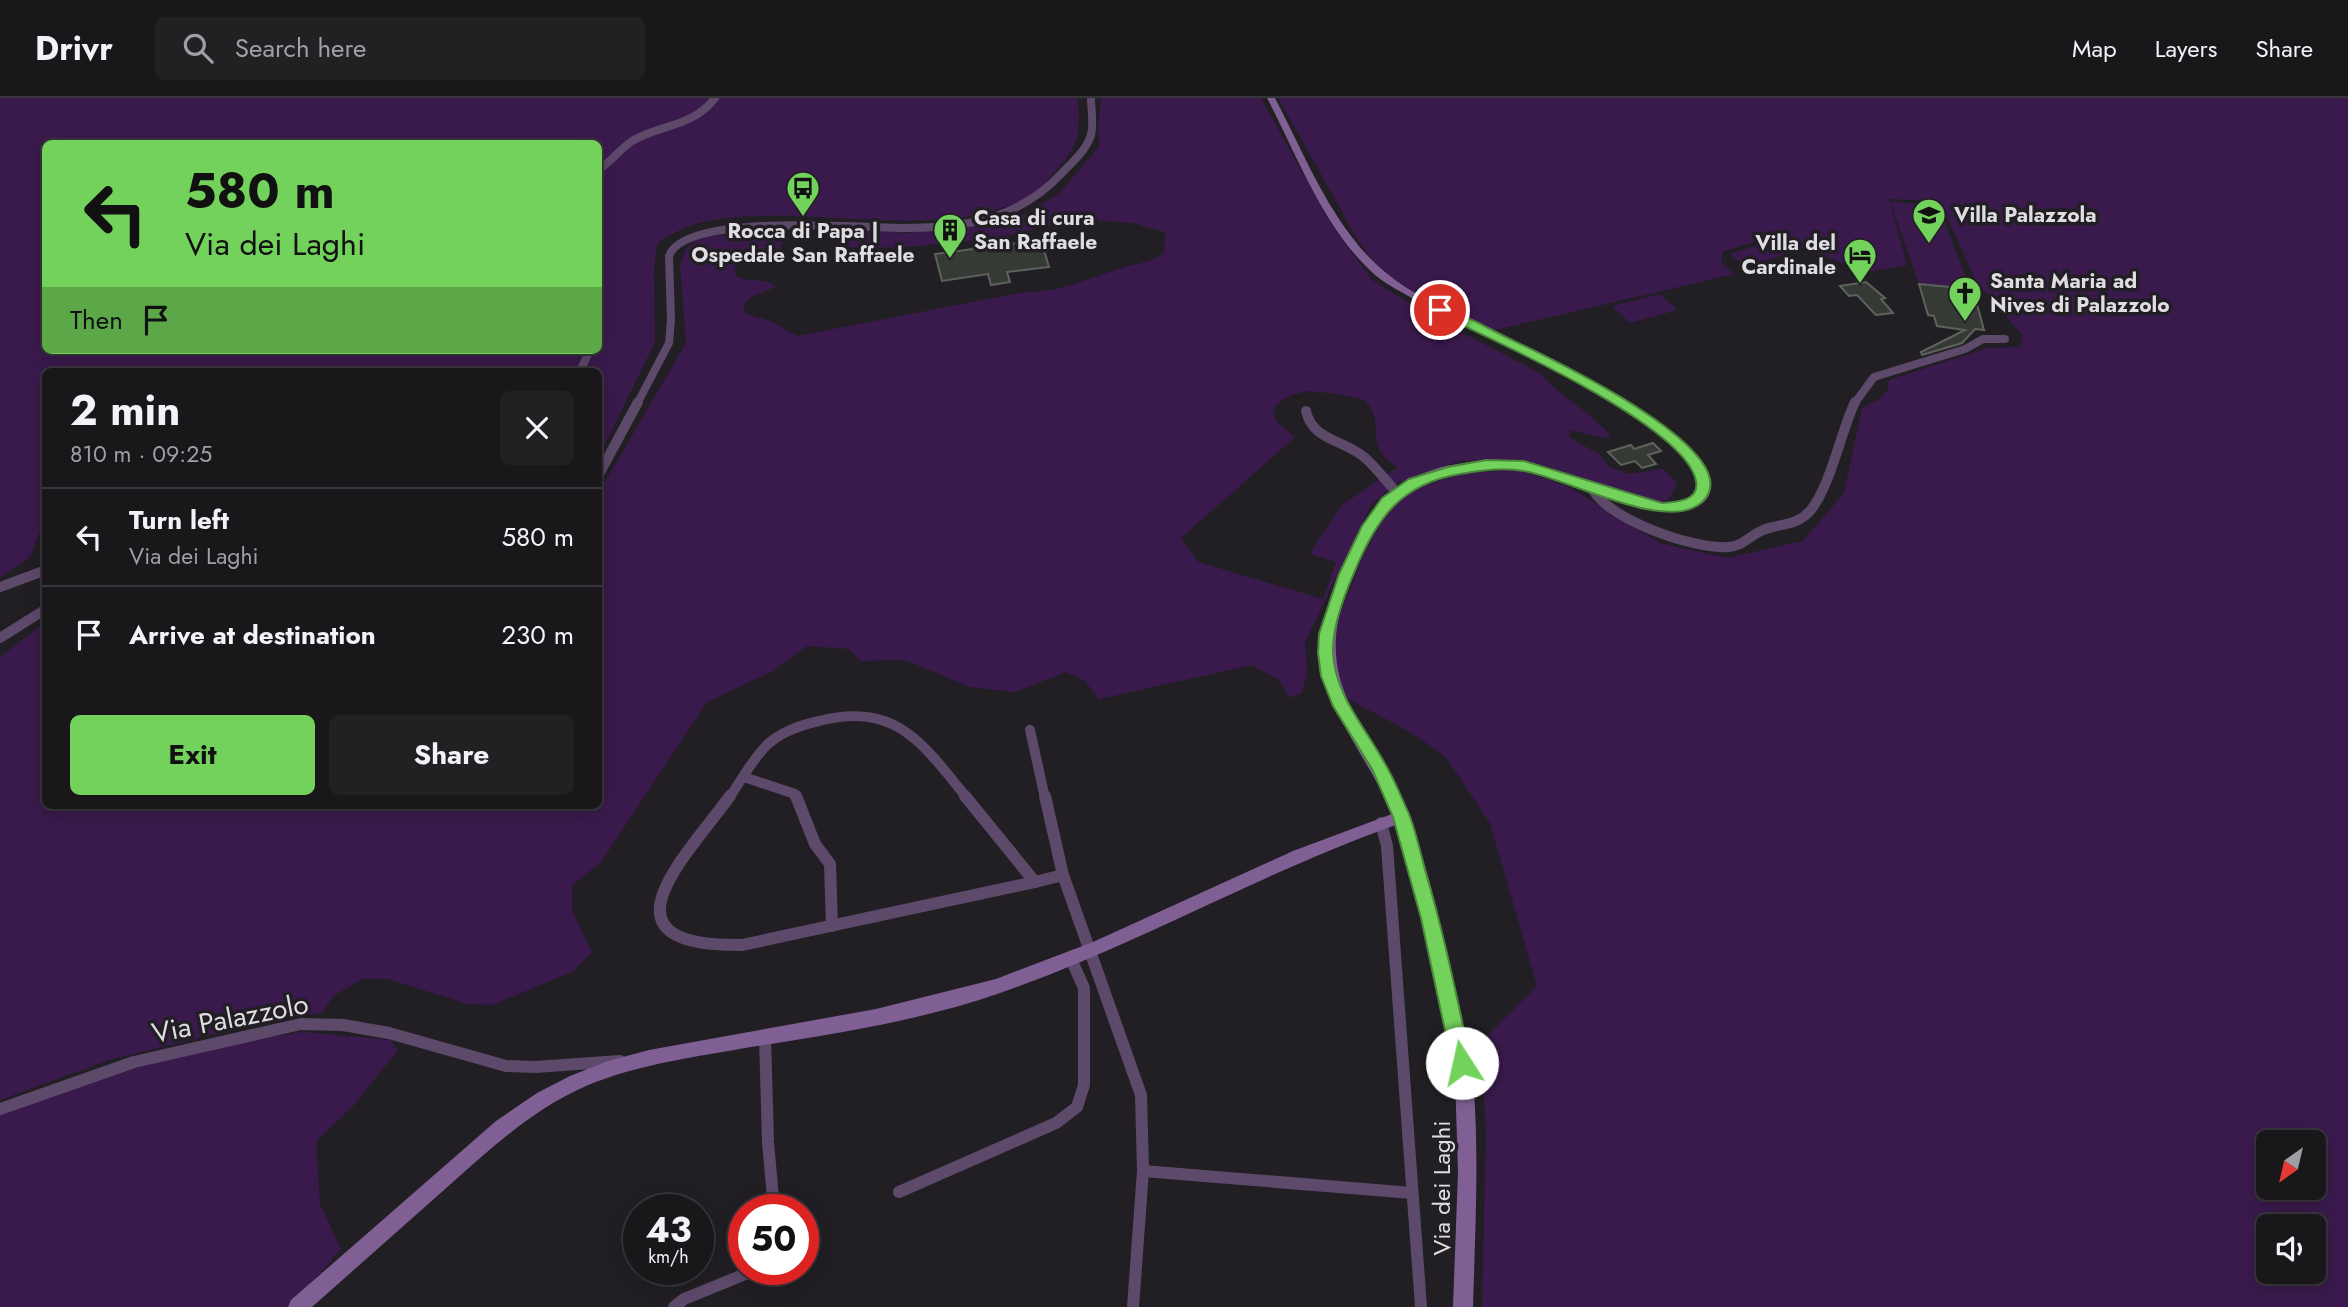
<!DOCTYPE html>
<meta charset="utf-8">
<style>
body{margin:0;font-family:Jost,sans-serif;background:#232024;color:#f1f3f6;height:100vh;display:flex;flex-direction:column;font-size:26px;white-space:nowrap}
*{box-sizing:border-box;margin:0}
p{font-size:23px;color:#9f9fa3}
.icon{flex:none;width:38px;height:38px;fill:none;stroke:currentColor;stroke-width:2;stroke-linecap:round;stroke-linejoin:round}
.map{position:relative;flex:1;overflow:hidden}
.side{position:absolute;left:42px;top:270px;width:560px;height:441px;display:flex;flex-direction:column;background:#1a171b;border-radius:10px;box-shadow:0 4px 18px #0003,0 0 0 2px #38363a}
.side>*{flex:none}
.guide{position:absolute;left:42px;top:42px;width:560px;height:214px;border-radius:10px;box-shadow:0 4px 18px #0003,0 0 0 2px #38363a;background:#73d25c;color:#111;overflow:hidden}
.needle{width:46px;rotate:214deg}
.controls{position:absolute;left:2256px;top:1032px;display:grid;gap:14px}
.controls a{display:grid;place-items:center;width:70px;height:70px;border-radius:10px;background:#1a171b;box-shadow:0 4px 18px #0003,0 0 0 2px #38363a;font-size:35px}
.speed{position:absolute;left:623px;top:1096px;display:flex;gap:14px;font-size:35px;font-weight:700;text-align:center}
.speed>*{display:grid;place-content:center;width:91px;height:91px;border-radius:50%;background:#1a171b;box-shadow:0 4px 18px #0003,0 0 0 2px #38363a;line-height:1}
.speed small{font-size:18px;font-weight:400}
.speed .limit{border:10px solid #d22;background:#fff;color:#111}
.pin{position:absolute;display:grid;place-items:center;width:60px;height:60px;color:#fff;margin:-30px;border:4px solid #fff;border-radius:50%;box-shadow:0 2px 7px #0007}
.me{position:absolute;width:77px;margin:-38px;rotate:350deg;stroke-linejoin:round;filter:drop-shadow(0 0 5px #0008)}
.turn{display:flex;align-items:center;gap:24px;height:147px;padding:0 28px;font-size:32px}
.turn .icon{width:91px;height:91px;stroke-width:2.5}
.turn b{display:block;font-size:49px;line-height:60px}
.then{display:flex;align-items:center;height:66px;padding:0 28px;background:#0003;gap:14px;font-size:26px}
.round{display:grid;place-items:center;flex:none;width:74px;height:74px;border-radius:10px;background:#232024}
.headline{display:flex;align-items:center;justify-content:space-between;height:119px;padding:0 28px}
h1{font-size:42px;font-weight:700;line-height:52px}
.cta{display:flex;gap:14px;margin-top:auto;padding:14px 28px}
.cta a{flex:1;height:80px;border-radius:10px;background:#73d25c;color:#111;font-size:28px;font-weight:700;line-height:80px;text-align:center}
.cta a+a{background:#232024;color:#f1f3f6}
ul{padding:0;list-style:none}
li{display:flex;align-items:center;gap:21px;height:98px;padding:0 28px;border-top:2px solid #38363a}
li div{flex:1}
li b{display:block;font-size:26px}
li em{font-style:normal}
header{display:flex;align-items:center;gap:42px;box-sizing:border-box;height:98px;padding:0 35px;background:#1a171b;border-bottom:2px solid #38363a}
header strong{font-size:33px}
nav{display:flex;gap:38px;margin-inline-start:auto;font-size:24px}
.search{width:490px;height:63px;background:#232024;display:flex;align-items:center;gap:18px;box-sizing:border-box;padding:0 24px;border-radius:10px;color:#9f9fa3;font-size:26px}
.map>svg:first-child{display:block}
.green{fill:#3a1a4d;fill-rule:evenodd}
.building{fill:#363a35;stroke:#5e625c;stroke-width:2}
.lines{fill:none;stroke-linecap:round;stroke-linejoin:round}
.minor-far2{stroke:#5d496a;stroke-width:8}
.minor-far1{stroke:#5d496a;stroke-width:10}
.minor{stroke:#5d496a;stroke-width:12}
.secondary{fill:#7f5f94;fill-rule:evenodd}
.route{fill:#73d25c;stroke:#4b883c;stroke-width:2}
.labels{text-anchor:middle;stroke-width:7;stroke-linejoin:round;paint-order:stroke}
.far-poi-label{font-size:21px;font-weight:bold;fill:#dfdde1;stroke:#221f24;text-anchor:start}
.street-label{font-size:24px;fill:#dfdde1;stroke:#221f24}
.near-street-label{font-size:28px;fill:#dfdde1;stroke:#221f24}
</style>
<header>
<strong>Drivr</strong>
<div class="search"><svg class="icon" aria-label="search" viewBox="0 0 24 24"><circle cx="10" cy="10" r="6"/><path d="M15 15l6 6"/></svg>Search here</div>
<nav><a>Map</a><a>Layers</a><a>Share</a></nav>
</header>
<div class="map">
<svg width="2348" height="1209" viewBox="0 0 2348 1209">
<rect width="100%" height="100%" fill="#221f24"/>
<g class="green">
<path d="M0,0H1078C1080,42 1080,44 1053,76C1047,82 1041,91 1034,95C962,142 835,114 752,118C717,120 685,124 657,146L654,171L655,244L599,359L598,273H46L45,426L42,428L30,459L0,480ZM46,46H598V252H46Z"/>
<path d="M1101,0H1261L1329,123L1372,182L1443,225L1542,276C1557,297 1589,313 1609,336V341L1570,332L1569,339L1600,357L1609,369L1629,376L1663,371L1677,385L1669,401L1662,404L1642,402L1546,368L1499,362L1459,363L1396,385L1371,407L1305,544L1307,575L1302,595L1290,600L1278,581L1252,567L1099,601L1085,583L1066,574L1015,594L970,589L905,562L861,563L849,551L807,548L773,573L707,604L601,764L572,787V812L592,855L572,874L492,907L468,906L388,881H362L333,898L322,915L254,926L109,962L0,1002V559L45,524L46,707H598L599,394L686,245L680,166L686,151L697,142L710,138L782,131L776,142L783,143L779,153L756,155L735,169V177C752,187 760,177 776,189L752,198L743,207L746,216L770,223L797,238L1024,194C1063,194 1083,182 1119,171C1137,165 1147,166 1164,155L1165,134L1132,125L1068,120L1045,129L1004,138L959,144L907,149L855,150L838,147L836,141L852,131L906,135L939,133L1028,115L1060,95L1100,47L1098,31ZM1308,293L1337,296L1365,302C1388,328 1361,348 1398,369L1342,407L1313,450L1310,456L1336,464L1323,501L1198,464L1181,440L1295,339L1276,323L1273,311C1283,299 1292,296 1308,293Z"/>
<path d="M1278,0H2348V1209H1482L1486,1036L1481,944L1537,888L1490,725L1445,658L1410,634L1343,598L1331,560L1335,529L1364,456L1383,421L1396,406L1416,391L1463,375L1519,372L1567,388L1660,445L1727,460L1803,443L1844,395L1862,310L1881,300L1888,292V284L1892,281L1988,250L2020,249L2023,238L1976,183L1940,103L1889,101L1907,167L1867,174L1796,148L1765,141L1723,153L1721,164L1734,176L1491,233L1427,202L1393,181L1373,163L1358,142ZM2268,1045H2314V1090H2268ZM2268,1129H2314V1174H2268Z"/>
<polygon points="1890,103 1939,109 1970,191 1919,186"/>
<polygon points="1769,144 1785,157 1746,169 1730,156"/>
<polygon points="1660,196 1677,212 1630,225 1612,208"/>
<path d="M304,934L390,942L398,952L353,1008L316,1043L320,1106L341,1151L300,1198L286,1209H0V1014C101,979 197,947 304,934Z"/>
</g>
<g class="building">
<polygon points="1041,142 1049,169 1007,174 1010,184 991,187 988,176 942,183 935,156"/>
<polygon points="1866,184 1885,200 1881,201 1893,215 1876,217 1857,197 1849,198 1840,188"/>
<polygon points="1919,186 1970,191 1972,199 1975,199 1984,232 1975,231 1962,245 1922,257 1921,254 1965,232 1937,228 1934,218 1928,217"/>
<polygon points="1653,345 1661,353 1648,357 1656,366 1642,370 1635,363 1621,367 1608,354 1631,347 1634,351"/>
</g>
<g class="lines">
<g class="minor-far2">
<path d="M598,72C611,64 620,51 632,43C661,26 693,29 715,0"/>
<polyline points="580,273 590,252"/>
<path d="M637,306L669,245L671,222L669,158C685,114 862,130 905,130C927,130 948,129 969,125C1006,118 1036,103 1062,75C1072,64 1086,53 1091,37C1094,26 1091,12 1091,0"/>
<polyline points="1854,306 1874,279 1965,251 1983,241 2005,241"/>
</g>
<g class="minor-far1">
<path d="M1306,313C1312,342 1344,342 1364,359C1376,369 1386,383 1397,395"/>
<polyline points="598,378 638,304"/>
<path d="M1591,388C1603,420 1694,452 1728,449C1743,448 1748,439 1761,433C1778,425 1796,429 1810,413C1830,390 1841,333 1855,304"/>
<polyline points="0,489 46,472"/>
<polyline points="0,540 46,511"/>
<polyline points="1030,632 1045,700"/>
<polyline points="744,679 795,696 796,700"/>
<path d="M729,700C741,683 752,662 766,648C780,634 801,627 819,623C896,603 923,646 967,700"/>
</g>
<g class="minor">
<path d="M730,698C683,762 593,849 742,847L1035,784"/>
<polyline points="796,698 815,746 830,766 832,828"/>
<polyline points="965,698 1035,784"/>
<polyline points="1045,698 1063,777"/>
<polyline points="1381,725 1387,748 1421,1209"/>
<polyline points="1035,784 1063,777 1141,997 1143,1073 1133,1209"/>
<polyline points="765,939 768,1044 774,1111"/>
<polyline points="0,1011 134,964 301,926 343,927 389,935 506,968 535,969 620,963"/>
<polyline points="1143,1073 1412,1095"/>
<polyline points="899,1094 1056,1025 1077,1009 1084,987 1084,890 1071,861"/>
<polyline points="674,1209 684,1201 758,1171"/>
</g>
<path class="secondary" d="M1267,0H1275C1306,59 1333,131 1385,174C1412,197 1447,211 1479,227C1544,258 1610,288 1667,332C1683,344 1703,357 1709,378C1722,425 1648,413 1625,406C1594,397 1564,380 1532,374C1508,369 1484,369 1460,373C1389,387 1361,441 1342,506C1318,590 1368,627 1399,697C1424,751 1437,811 1450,869C1460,910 1470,951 1474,993C1479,1065 1475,1137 1473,1209H1453L1458,1074L1455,978L1445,921L1427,838L1396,727C1260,775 1136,848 1000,895C920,923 834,936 751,949C695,959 638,966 586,988C531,1012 488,1053 444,1092C400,1131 356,1170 312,1209H288L291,1202L496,1023L537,995L570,978L608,963L649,952L876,911L996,881L1093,844L1293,753L1392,716C1372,666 1332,622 1322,568C1316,531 1333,489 1348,456C1369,409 1395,381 1446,368C1474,362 1503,360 1530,365C1569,373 1664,427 1696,395C1721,329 1418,216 1374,176C1323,130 1298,59 1267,0Z"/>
</g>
<path class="route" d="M1440,208C1464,216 1487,230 1510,241C1541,256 1758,356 1701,405C1666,435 1566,380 1524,373C1503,369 1481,372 1460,376C1400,386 1376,421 1354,475C1344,498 1332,530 1333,555C1335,597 1365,629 1384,664C1394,680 1401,699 1409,716C1416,734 1420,753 1425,772C1444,835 1457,900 1471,965L1469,972L1462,974L1455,972L1452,965L1421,820L1393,719L1372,671L1333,608L1321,578L1318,555L1319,536L1339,476L1362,428L1382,400L1409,381L1448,369L1486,362L1524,363L1662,405C1676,404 1700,403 1696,383C1686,327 1489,240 1436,215V210Z"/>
<defs>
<symbol id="bus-pin" viewBox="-11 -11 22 30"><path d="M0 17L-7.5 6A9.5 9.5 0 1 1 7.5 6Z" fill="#73d25c" stroke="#221f24"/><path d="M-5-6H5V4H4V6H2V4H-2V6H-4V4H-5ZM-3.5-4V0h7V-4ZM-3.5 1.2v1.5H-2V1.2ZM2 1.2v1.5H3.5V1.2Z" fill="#111"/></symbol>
<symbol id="university-pin" viewBox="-11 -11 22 30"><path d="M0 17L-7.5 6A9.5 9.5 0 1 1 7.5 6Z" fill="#73d25c" stroke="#221f24"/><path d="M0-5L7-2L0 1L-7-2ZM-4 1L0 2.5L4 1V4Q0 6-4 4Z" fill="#111"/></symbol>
<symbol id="building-pin" viewBox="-11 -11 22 30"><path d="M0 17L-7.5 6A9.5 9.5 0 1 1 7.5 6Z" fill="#73d25c" stroke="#221f24"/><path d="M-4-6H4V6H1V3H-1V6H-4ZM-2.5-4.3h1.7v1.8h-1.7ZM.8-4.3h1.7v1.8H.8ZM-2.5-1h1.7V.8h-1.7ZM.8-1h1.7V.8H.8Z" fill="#111"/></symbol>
<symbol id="hotel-pin" viewBox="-11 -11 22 30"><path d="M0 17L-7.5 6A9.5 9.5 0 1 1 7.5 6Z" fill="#73d25c" stroke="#221f24"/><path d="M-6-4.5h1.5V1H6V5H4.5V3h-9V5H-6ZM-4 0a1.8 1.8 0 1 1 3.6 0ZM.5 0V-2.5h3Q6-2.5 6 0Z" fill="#111"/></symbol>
<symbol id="church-pin" viewBox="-11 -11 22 30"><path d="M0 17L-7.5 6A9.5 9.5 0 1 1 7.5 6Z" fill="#73d25c" stroke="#221f24"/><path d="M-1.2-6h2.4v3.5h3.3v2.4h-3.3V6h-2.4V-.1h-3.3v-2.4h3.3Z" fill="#111"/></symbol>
</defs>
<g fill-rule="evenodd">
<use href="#bus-pin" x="784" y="71" width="38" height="52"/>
<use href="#university-pin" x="1910" y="98" width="38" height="52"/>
<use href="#building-pin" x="931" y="113" width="38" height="52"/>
<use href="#hotel-pin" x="1841" y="138" width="38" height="52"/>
<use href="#church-pin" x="1946" y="176" width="38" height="52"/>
</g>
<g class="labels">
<g class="far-poi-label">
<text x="1954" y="124">Villa Palazzola</text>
<text x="974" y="127">Casa di cura<tspan x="974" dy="24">San Raffaele</tspan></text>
<text x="803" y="140" text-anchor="middle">Rocca di Papa |<tspan x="803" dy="24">Ospedale San Raffaele</tspan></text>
<text x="1836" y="152" text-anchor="end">Villa del<tspan x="1836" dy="24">Cardinale</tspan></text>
<text x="1990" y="190">Santa Maria ad<tspan x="1990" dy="24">Nives di Palazzolo</tspan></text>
</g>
<g class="street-label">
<text transform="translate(1442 1090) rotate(-90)" y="8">Via dei Laghi</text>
</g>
<g class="near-street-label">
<text transform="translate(230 920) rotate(-11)" y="10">Via Palazzolo</text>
</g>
</g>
</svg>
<div class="controls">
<a><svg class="needle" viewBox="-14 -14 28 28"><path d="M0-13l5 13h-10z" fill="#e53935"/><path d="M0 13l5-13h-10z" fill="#9f9fa3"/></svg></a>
<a><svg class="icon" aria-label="sound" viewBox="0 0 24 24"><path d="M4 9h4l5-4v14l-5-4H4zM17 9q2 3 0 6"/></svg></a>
</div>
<div class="speed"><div>43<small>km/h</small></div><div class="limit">50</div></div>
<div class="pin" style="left:1440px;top:212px;background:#d93025"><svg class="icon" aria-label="arrive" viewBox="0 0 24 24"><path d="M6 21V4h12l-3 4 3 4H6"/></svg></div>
<svg class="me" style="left:1462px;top:965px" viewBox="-20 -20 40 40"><circle r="19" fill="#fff"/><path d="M0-13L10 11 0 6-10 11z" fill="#73d25c"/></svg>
<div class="guide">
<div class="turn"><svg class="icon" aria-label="left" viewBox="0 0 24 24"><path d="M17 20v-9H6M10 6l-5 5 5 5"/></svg><div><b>580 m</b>Via dei Laghi</div></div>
<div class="then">Then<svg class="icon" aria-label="arrive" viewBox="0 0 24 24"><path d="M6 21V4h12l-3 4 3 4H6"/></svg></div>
</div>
<section class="side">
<div class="headline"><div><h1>2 min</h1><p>810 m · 09:25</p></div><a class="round"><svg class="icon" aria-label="close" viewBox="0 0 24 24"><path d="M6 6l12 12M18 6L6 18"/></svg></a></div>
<ul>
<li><svg class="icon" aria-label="left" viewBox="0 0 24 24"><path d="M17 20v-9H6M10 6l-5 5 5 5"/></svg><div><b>Turn left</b><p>Via dei Laghi</p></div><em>580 m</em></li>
<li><svg class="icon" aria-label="arrive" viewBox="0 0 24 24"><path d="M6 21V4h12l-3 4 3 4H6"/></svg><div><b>Arrive at destination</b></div><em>230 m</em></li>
</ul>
<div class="cta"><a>Exit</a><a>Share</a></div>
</section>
</div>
